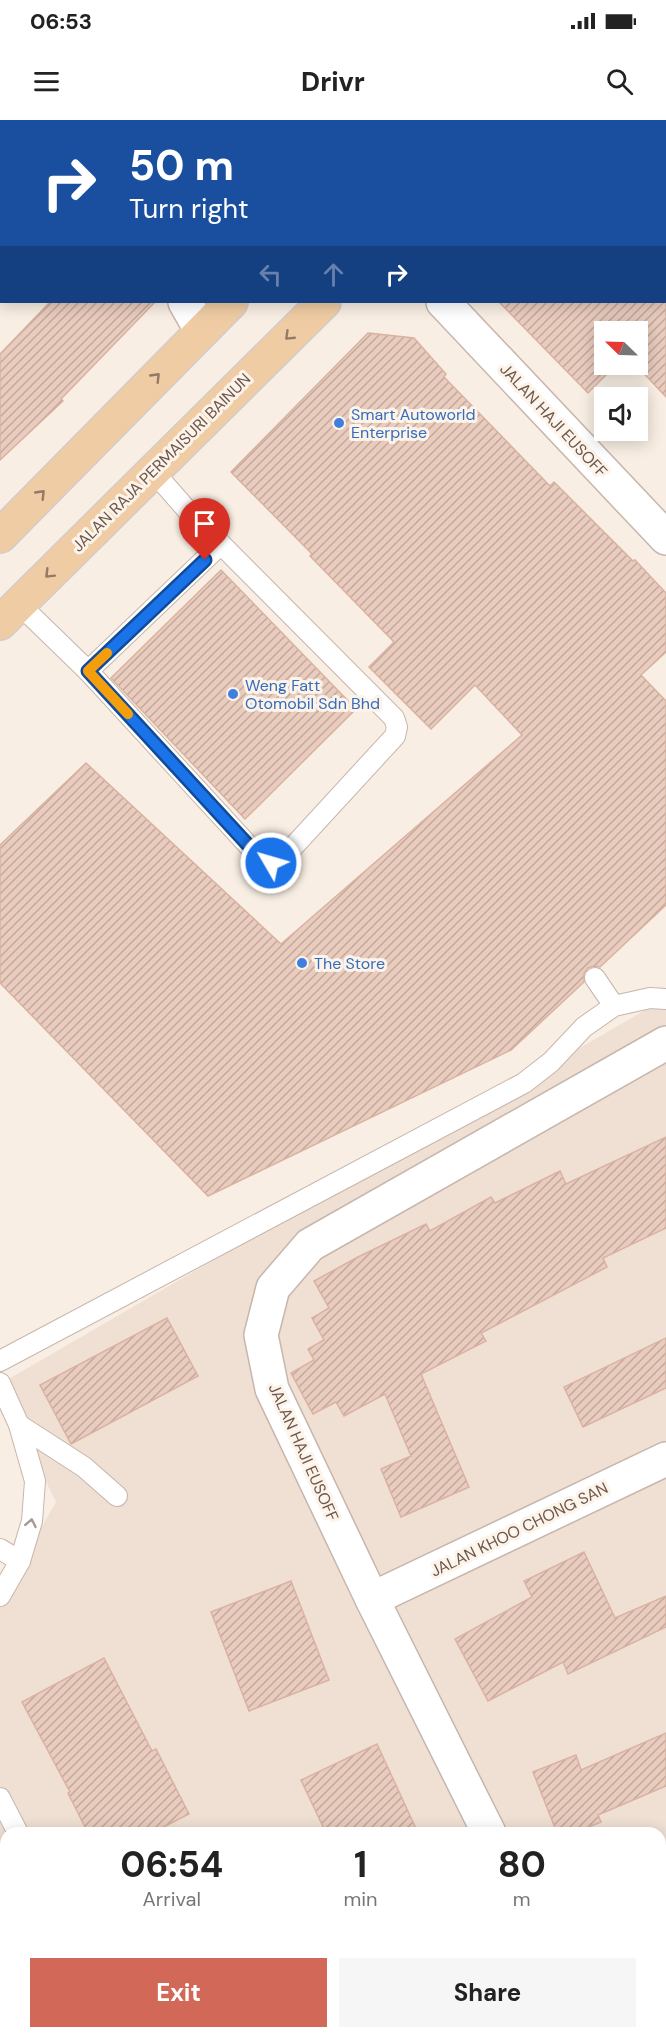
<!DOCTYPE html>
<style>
body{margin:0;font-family:"DM Sans",sans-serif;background:#f6f6f6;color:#222;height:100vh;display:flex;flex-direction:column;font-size:22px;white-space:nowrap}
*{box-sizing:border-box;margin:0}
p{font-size:20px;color:#767676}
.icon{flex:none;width:33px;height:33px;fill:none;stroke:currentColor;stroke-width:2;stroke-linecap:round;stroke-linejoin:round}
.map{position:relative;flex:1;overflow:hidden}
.side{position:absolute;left:0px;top:1707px;width:666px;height:212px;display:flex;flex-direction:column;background:#fff;border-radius:18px 18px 0 0;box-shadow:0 3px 15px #0003}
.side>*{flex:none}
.guide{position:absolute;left:0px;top:0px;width:666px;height:183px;box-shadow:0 3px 15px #0003;background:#1a4fa0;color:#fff;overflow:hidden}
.needle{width:39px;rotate:293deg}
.buttons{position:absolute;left:594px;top:201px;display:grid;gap:12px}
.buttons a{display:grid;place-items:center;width:54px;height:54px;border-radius:0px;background:#fff;box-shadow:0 3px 15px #0003;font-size:30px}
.pin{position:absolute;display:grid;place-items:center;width:51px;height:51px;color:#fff;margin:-62px -26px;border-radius:50% 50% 50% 0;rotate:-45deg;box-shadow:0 0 6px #0007}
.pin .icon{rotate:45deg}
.me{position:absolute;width:66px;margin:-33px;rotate:308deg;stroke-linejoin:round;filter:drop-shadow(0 0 4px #0008)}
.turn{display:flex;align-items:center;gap:21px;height:126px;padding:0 30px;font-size:27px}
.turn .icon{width:78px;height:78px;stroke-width:2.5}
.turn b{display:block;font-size:42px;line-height:51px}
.lanes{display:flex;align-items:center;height:57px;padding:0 30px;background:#0003;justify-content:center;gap:30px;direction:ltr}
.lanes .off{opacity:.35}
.eta{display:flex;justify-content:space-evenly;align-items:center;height:102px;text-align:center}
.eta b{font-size:36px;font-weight:700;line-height:42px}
.cta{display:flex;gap:12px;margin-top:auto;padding:12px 30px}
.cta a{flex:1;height:69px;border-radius:0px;background:#d26958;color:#fff;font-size:24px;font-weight:700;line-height:69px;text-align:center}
.cta a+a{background:#f6f6f6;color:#222}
.status{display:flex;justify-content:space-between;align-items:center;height:42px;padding:0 30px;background:#fff;direction:ltr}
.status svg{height:16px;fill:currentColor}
header{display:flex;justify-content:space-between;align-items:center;height:78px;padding:0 30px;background:#fff;font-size:27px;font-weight:700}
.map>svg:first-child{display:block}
.residential{fill:#efe0d3;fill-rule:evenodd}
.building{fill:url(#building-hatch);stroke:#dab2a1;stroke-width:1.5}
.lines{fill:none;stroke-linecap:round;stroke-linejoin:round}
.lane-casing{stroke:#c7b6ac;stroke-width:22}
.street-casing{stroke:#c7b6ac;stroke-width:36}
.primary-casing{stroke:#d3ccca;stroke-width:36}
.lane{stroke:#fff;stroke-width:20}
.street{stroke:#fff;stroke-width:33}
.primary{stroke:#efcca4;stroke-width:33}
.oneway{stroke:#947967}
.oneway2{stroke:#a79a94}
.route-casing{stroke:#114b97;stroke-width:15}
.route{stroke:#1a73e8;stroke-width:10}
.slow{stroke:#f59e0b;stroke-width:10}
.shop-dot{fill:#3f7fe0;stroke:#fcf3e9;stroke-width:2}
.labels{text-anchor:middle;stroke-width:6;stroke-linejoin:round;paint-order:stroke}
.shop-label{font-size:16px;fill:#366cbe;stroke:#fcf3e9;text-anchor:start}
.street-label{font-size:16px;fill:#6d564d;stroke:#fcf3e9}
</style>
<div class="status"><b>06:53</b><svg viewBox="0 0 49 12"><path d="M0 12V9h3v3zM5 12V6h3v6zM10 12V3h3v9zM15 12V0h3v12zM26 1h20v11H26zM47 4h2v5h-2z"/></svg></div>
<header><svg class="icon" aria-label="menu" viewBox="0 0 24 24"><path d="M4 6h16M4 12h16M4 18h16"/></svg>Drivr<svg class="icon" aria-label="search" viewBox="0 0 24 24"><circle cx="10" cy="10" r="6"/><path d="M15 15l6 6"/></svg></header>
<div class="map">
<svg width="666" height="1918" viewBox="0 0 666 1918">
<defs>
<pattern id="building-hatch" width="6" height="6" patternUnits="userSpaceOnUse" patternTransform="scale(1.5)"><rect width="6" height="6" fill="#eaccbf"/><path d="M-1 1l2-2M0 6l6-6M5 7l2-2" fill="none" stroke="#c2a89d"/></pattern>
</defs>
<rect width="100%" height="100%" fill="#f8eee3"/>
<path class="residential" d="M666,878V1918H0V1480L56,1382L0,1269V1264ZM6,1713H660V1912H6Z"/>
<g class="building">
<polygon points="50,182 155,182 61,279 63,281 0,340 0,234"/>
<polygon points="499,182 666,182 666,277 635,244 638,244 638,212 604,212 604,244 617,244 588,273"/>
<polygon points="368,213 414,218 446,254 444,257 550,366 554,362 633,441 635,440 666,473 666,532 641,555 666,581 666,785 600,847 594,846 588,848 584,853 584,862 511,930 208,1076 0,863 0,725 86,643 281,824 522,615 475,565 431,609 369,547 394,522 310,436 312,434 231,352"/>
<polygon points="221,450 356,589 245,699 111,558"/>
<polygon points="666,1017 666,1108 603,1138 607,1147 481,1213 486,1221 421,1254 469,1367 401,1397 381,1349 411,1336 385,1274 344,1296 336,1282 313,1294 291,1253 314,1240 308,1229 324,1220 312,1198 329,1188 314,1161 358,1137 426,1104 430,1111 491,1077 495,1083 560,1051 566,1064"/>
<polygon points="167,1198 198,1256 71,1324 40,1265"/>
<polygon points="666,1218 666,1268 583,1307 564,1267"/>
<polygon points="584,1432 615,1498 666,1476 666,1507 568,1554 563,1542 488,1581 455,1519 532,1477 524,1461"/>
<polygon points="291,1461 329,1560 249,1591 211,1492"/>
<polygon points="104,1538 152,1631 156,1629 189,1694 152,1713 88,1713 68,1673 70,1672 22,1582"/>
<polygon points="666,1613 666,1666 598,1695 601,1702 574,1713 557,1713 533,1652 576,1635 581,1650"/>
<polygon points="377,1624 418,1713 326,1713 301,1660"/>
</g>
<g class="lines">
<defs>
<g id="lane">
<polyline points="14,2 15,0"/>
<polyline points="640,2 642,0"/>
<polyline points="152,350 188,391 394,598 397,607 395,616 282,739 271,743 260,738 88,551 221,424"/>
<polyline points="19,484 88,551"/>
<polyline points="595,858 614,886"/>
<polyline points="0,1241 524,963 551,942 584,907 614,886 650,878 666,879"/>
<polyline points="0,1263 19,1305 35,1361 32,1401 20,1441 0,1476"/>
<polyline points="19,1305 84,1347 117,1376"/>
<polyline points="0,1429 20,1441"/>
<polyline points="0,1678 18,1713"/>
<polyline points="119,1912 122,1918"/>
</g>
<g id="street">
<polyline points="297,2 299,0"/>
<polyline points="185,182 201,210"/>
<polyline points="443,182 666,418"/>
<polyline points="372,1479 666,1339"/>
<polyline points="489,1713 372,1479 272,1269 261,1215 273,1168 310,1125 666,923"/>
<polyline points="660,1745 666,1743"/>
<polyline points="589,1912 592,1918"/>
</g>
<g id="primary">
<polyline points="415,2 417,0"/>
<polyline points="503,2 505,0"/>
<polyline points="0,416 231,182"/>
<polyline points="0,503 324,182"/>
</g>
</defs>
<use href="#lane" class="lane-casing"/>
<use href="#street" class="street-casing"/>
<use href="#primary" class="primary-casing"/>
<use href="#lane" class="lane"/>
<use href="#street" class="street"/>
<use href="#primary" class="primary"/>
</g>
<defs><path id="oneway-chevron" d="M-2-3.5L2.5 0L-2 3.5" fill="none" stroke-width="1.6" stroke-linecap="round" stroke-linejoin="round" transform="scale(1.5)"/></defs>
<g class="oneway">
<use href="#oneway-chevron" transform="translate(289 216) rotate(136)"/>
<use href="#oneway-chevron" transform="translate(156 257) rotate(-46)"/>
<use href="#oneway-chevron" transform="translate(41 374) rotate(-46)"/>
<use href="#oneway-chevron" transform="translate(49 454) rotate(135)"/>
</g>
<use class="oneway2" href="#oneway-chevron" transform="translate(31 1403) rotate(-79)"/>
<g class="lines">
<defs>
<polyline id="route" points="205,440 88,551 260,738 271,743"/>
</defs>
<use href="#route" class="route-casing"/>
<use href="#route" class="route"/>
<polyline class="slow" points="107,533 88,551 128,594"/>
</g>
<g class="shop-dot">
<circle cx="339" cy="303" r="6"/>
<circle cx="233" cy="574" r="6"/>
<circle cx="302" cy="843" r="6"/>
</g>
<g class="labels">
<g class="shop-label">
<text x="351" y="300">Smart Autoworld<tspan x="351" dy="18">Enterprise</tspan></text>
<text x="245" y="571">Weng Fatt<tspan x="245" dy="18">Otomobil Sdn Bhd</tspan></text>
<text x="314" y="849">The Store</text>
</g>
<g class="street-label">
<text transform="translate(554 300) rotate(47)" y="6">JALAN HAJI EUSOFF</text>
<text transform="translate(161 342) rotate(-45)" y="6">JALAN RAJA PERMAISURI BAINUN</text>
<text transform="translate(304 1332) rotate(66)" y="6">JALAN HAJI EUSOFF</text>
<text transform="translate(519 1409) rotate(-26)" y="6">JALAN KHOO CHONG SAN</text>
</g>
</g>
</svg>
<div class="buttons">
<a><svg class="needle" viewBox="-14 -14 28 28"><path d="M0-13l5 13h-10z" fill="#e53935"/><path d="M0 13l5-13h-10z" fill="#767676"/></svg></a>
<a><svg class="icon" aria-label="sound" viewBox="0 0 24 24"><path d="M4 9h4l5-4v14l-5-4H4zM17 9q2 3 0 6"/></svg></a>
</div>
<div class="pin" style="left:205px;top:440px;background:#d93025"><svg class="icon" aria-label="arrive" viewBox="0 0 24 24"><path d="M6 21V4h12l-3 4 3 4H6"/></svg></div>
<svg class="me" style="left:271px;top:743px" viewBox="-20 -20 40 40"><circle r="17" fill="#1a73e8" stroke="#fff" stroke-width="3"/><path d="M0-11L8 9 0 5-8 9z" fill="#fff"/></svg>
<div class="guide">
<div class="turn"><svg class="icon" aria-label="right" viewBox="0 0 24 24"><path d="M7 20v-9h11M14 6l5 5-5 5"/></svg><div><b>50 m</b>Turn right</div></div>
<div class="lanes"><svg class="icon off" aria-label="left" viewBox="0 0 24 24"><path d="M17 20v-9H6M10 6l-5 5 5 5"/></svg><svg class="icon off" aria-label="ahead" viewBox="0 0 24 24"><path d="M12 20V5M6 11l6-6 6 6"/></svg><svg class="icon" aria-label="right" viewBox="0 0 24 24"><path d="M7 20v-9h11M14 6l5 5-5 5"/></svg></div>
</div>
<section class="side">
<div class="eta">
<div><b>06:54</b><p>Arrival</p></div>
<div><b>1</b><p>min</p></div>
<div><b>80</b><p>m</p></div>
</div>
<div class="cta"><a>Exit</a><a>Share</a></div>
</section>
</div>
